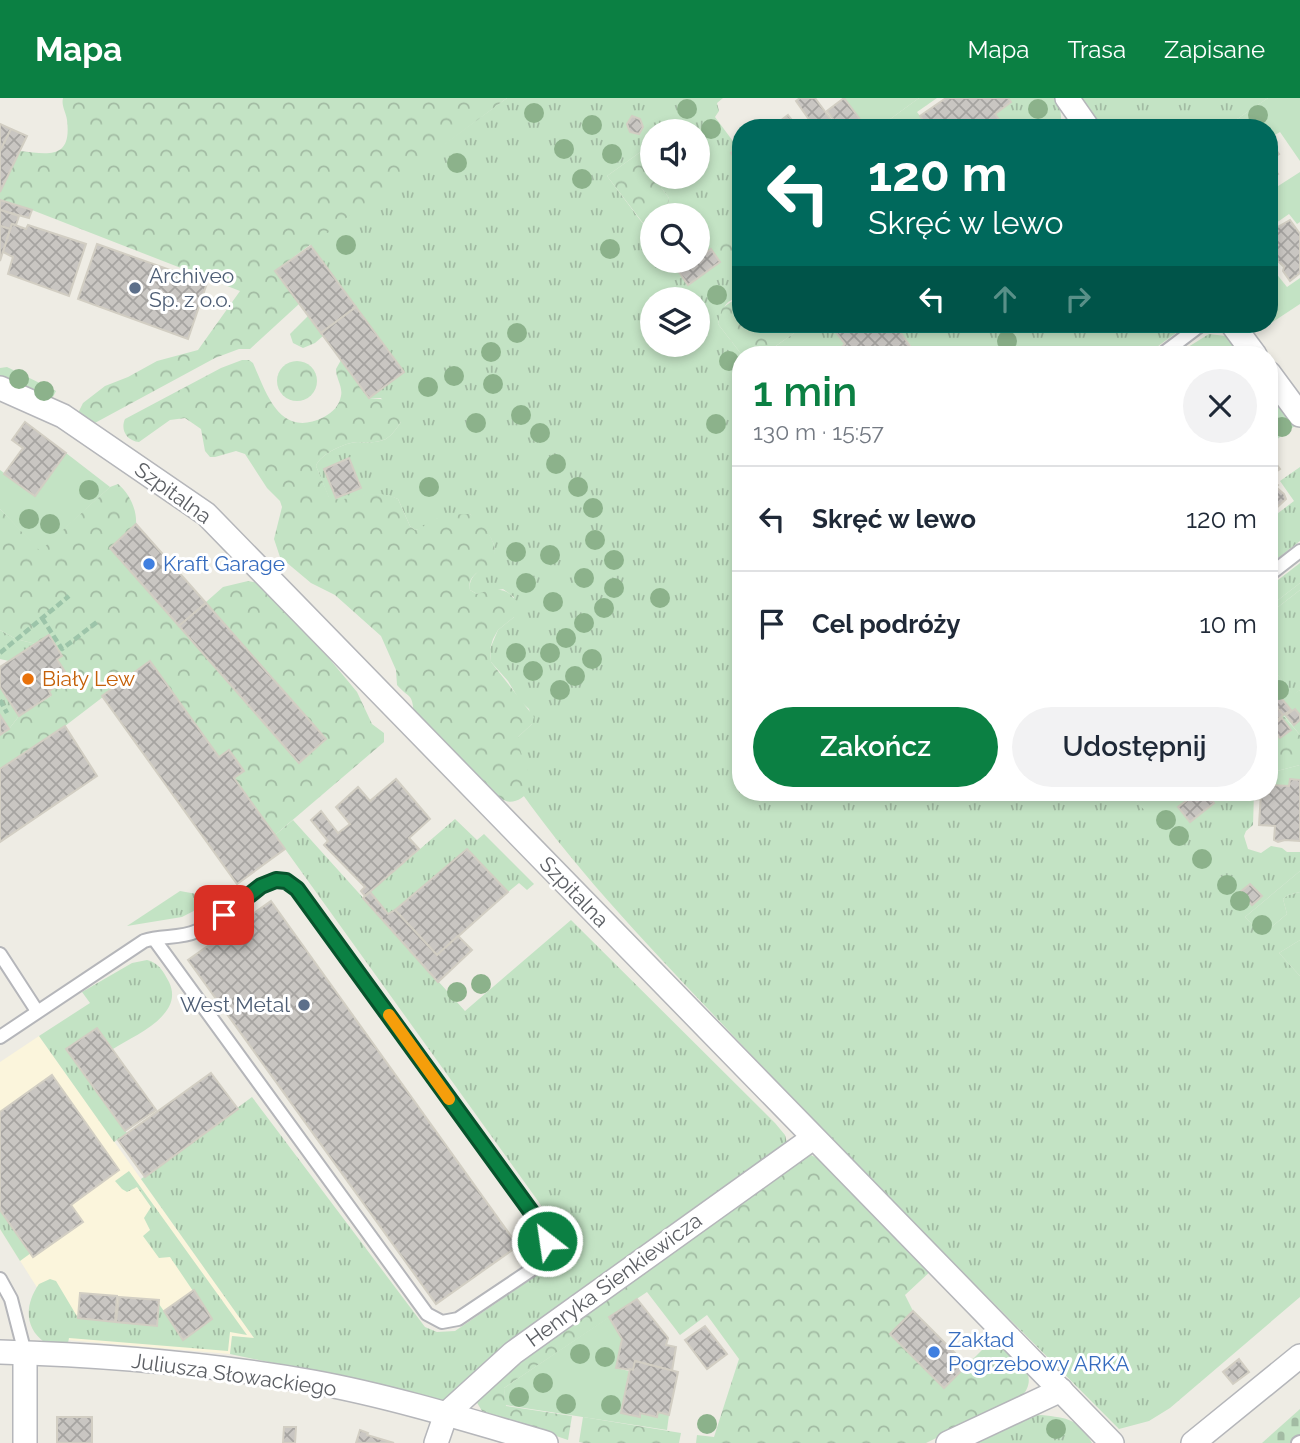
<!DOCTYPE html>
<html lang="pl">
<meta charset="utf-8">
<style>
body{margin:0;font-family:Raleway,sans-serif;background:#f2f2f3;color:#1f2937;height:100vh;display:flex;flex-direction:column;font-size:26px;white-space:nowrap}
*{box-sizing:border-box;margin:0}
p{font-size:23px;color:#747a83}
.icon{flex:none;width:38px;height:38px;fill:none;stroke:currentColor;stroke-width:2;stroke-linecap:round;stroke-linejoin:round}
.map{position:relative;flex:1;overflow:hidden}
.side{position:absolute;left:732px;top:248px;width:546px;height:455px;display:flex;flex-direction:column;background:#fff;border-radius:28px;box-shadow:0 4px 10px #0003}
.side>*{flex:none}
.guide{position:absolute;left:732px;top:21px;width:546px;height:214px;border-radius:28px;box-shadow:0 4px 10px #0003;background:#00695c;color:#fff;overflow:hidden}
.controls{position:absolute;left:640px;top:21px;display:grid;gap:14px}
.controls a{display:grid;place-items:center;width:70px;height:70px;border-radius:50%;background:#fff;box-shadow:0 4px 10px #0003;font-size:35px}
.pin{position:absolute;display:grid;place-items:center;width:60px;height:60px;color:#fff;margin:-30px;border-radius:14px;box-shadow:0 4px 10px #0006}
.me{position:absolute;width:77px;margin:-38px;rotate:330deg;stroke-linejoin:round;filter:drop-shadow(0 0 5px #0008)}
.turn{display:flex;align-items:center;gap:24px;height:147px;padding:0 21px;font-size:32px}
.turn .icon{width:91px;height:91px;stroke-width:2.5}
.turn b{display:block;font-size:49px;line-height:60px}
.lanes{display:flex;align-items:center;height:66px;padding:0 21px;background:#0003;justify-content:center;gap:35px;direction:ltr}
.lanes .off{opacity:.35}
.round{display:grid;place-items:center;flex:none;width:74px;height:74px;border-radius:37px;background:#f2f2f3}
.headline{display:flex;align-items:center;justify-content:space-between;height:119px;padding:0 21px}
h1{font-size:42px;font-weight:600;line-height:52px;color:#0b8043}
.action{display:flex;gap:14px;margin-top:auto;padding:14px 21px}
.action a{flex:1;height:80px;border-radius:42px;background:#0b8043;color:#fff;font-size:28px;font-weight:600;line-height:80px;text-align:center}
.action a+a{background:#f2f2f3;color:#1f2937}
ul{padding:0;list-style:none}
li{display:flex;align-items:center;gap:21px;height:105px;padding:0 21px;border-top:2px solid #e0e1e3}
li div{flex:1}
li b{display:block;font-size:26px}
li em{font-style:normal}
header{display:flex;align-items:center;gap:42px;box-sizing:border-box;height:98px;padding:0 35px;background:#0b8043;color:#fff}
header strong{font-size:33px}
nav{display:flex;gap:38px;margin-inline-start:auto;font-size:24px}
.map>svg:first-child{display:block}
.commercial{fill:#fbf5dc}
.grass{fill:url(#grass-tufts);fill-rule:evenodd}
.forest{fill:url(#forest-crowns)}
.cemetery{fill:url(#cemetery-stones)}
.garden{fill:#c3e3c4}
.building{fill:url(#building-cross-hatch);stroke:#d2cec3;stroke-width:2}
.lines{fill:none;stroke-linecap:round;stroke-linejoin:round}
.lane-casing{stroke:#b5b6ba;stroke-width:16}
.street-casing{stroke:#b5b6ba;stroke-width:26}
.path{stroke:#9cc4a9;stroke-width:4.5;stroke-dasharray:7 3.5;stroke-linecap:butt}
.lane{stroke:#fff;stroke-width:12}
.street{stroke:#fff;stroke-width:23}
.tree{fill:#8cb28b}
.route-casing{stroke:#07532c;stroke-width:18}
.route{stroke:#0b8043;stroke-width:12}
.slow{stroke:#f59e0b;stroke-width:12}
.service-dot{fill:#5c6f8a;stroke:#fff;stroke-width:2.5}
.shop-dot{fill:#3f7fe0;stroke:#fff;stroke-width:2.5}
.food-dot{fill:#e8710a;stroke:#fff;stroke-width:2.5}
.labels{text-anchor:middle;stroke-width:6;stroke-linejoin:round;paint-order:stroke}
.service-label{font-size:21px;fill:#4e5e75;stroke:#fff;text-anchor:start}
.street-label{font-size:21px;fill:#5c5f64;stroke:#fff}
.shop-label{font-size:21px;fill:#366cbe;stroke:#fff;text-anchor:start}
.food-label{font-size:21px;fill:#c56008;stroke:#fff;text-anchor:start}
</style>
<header>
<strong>Mapa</strong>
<nav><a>Mapa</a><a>Trasa</a><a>Zapisane</a></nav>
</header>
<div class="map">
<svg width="1300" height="1345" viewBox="0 0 1300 1345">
<defs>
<pattern id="grass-tufts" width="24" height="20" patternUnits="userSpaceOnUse" patternTransform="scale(1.75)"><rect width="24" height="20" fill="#c3e3c4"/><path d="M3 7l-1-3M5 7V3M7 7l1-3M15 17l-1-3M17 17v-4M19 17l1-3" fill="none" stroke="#a2bba3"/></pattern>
<pattern id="forest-crowns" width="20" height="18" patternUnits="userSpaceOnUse" patternTransform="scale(1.75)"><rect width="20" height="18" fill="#c3e3c4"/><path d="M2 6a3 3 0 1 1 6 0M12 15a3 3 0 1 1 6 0" fill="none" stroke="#a2bba3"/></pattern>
<pattern id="cemetery-stones" width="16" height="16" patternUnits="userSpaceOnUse" patternTransform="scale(1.75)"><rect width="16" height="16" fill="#c3e3c4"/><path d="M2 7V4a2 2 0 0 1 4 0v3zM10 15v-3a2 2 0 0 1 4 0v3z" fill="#a2bba3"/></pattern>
<pattern id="building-cross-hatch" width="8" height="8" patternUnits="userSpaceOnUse" patternTransform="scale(1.75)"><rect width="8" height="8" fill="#c9c6c2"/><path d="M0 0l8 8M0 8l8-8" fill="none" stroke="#a6a4a1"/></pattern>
</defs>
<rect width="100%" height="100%" fill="#eeece4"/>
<polygon class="commercial" points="39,938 255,1241 232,1238 230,1256 67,1242 62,1229 0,1131 0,964"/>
<g class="grass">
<path d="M507,0H723L717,5L719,13L715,19L738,50L731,55L740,67V200C724,201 722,213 718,226L742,257L740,695H1128L1153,720L1185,695H1254L1253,727L1246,733L1244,738L1248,751L1261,755L1271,748L1282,750L1287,754H1300V773L1245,819L1262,837L1287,816L1283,801L1288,797L1300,794V842L1279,855L1300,878V1199L1170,1310L1149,1323L1119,1331C987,1198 853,1066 725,929C645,844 563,760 499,662L518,645V639L532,626L529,611L520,603L508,583L491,564L490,551L498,532L514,519V499L503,491L477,496L470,492C466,467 510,468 489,437C483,429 476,423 470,416L436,421L423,430L415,432L410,428L398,401C370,388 347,408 329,400L316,368C320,356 346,344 358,344C368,345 376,345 386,341C392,337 397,330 401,324L381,300H369L404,274L309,145ZM672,31L673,33H698V79H653L669,100L668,107L675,117H698V149L703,157L711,152L720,164L688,187L670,163H653V139L607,78L653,45V33ZM653,201H698V247H653ZM1250,786L1261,798L1252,807L1240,794Z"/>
<polygon points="919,0 937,0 917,14 929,30 878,30"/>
<path d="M1008,0H1054C1061,10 1063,18 1059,30H1005L995,16L1011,4Z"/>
<polygon points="1081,0 1268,0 1224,30 1102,30"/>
<polygon points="807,226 837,226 833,229 845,246 840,251 844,257 763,257"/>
<polygon points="906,226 1138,226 1140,228 1143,226 1188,226 1146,257 918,257 898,231"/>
<polygon points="1209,236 1226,238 1244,257 1183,257 1180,254"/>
<polygon points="7,269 56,293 51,303 0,279 0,270"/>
<polygon points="1269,290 1296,327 1271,346 1269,343"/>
<polygon points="1300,369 1300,443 1269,467 1269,422 1294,403 1280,383"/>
<polygon points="1300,465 1300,485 1269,509 1269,489"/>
<polygon points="1300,492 1300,592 1293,597 1269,565 1269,516"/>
<polygon points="0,532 16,541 36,546 9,563 0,561"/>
<polygon points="0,589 19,618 9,631 0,617"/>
<polygon points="1300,667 1300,682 1290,681 1289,688 1269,687 1269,672 1277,673"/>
<polygon points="455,721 477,742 484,736 534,786 527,792 519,785 508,794 467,752 395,812 388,816 370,794"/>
<path d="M293,722L465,913L571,822L775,1025L785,1037L787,1045L443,1308L317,1274L230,1256L232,1238L254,1240L141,1081L252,999L425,1229L437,1234L455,1233L553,1166C571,1145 550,1122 538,1103L275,737Z"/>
<polygon points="180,793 219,800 182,819 127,828"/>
<path d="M147,862C159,865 163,873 169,884C185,917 135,937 113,951L97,930L67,951L127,1035L114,1044L39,938L90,905L82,894L132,865Z"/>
<path d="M129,1073L247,1237L230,1234L228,1253L69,1240L68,1245L44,1244C24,1229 25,1206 39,1186L50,1181L56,1183L78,1220L156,1228L159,1206L183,1241L212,1221L170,1159L159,1160L143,1138L150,1132L144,1120L151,1109L137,1089L127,1094L122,1091L115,1083Z"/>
<polygon points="0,1112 31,1155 20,1163 0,1131"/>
<path d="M1041,1317C1069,1320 1078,1321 1092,1345H971L1027,1318Z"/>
</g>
<g class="forest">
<path d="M63,0H507L275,173L299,206L250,251H239L215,260L93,326L78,315L83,305L105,288L128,279L157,263L198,252L240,193L32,112L0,102V94L20,53C48,56 72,62 67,22C66,14 61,8 63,0Z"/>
<polygon points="653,45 653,79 669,100 668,107 643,125 607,78"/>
<polygon points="740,130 740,170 733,173 720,164 711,151"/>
<polygon points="737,200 740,200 740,226 807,226 763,257 742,257 718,226 722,210"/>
<polygon points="308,218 323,238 315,245 303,250 293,245 290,236"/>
<path d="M242,262H249L253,265C267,297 280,341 324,319C333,314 339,308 341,298C343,288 336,281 336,271L341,262L369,300L390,302L400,312L401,324C397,330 392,337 386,341C376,345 368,345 358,344C346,344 320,356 316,368L329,399C346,408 369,387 398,401L410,428L415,432C424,430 427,424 435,421C446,417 458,416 470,416C481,423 503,448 492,463C483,474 467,475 470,492L477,496C495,490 509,488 518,507L514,519L498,532L493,541L490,551L491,564L534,619L532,626L518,639C518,657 534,674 528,692C526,700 513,706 506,703C493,698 482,684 472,674C453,655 433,636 414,617C412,593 410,602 397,587L396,572L381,538L335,497L311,485L280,459L274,441L282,409L280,403L267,390L245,356L236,353L215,359H210L205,353L201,331L185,320L170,322L139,344C127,343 120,332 125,321L221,270Z"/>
<circle cx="297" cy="283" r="20"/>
<path d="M118,386C129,395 137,411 136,426L110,450L179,528L223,489L248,483L258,485L298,523L357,594L372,626L384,635V644L275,737L234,680L244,673L229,652L219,659L150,563L65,628L0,671V637L9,631L19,618L51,598L49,593L69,580L57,561L62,557L49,538L36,546L16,541L0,532V411L40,452L110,389Z"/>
<polygon points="1283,617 1300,637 1300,667 1277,673 1269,672 1269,629"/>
<path d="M811,1057L821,1062L934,1170L905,1197L913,1213L890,1236L944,1290L997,1237C1013,1256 1043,1276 1021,1299L926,1345H696L697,1337L714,1339L739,1261L707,1217L680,1237L647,1194L504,1290L506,1308L572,1318L568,1342L482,1313L476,1303L520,1262L806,1058Z"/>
<polygon points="583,1319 681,1335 679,1345 584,1345 579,1344"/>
</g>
<polygon class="cemetery" points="1300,1311 1300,1345 1262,1345"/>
<g class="garden">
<polygon points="844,0 919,0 878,30 855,30 862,24"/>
<polygon points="1268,0 1300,0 1300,63 1280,34 1270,40 1269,30 1224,30"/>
<polygon points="1300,74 1300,124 1297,126 1289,116 1269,130 1269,94"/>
<polygon points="1275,174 1287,189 1300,180 1300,206 1268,227 1269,178"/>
<polygon points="66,355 110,389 40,453 0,411 0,372 35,398"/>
<polygon points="1300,485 1300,492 1269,516 1269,509"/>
<polygon points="1269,565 1293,596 1300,592 1300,637 1269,599"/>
<polygon points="1128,695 1186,695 1153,721"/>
<polygon points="1300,773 1300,794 1288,797 1283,801 1287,816 1262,837 1245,819"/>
<polygon points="1300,842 1300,878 1279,855"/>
<polygon points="609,1219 622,1241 616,1270 629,1273 621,1314 640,1318 640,1315 657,1319 658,1314 669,1317 667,1332 505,1307 504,1290"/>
</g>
<g class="building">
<polygon points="800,0 815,0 837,30 815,30 796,3"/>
<polygon points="844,0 862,24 855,30 840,30 827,13"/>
<polygon points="946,0 1008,0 1011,4 995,16 1005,30 929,30 920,18"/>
<polygon points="788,17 798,30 771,30"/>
<polygon points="632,18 640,21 643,29 639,36 630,34 627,26"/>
<polygon points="0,26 11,31 0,53"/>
<polygon points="11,31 27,38 0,94 0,53"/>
<polygon points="1269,42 1279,56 1270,63 1278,76 1269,83"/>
<polygon points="740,48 740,67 731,55"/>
<polygon points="0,102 32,112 29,120 0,112"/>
<polygon points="0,112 19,118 16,127 12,126 10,131 0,128"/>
<polygon points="1290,122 1300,136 1300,175 1290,183 1283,173 1284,169 1269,154 1269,134"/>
<polygon points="12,126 26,131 28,127 86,146 69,198 8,176 13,159 3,154"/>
<polygon points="0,128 10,131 0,163"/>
<polygon points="97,146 207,185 188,241 78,201"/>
<polygon points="311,148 356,209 321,235 275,173"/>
<polygon points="711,151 720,164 688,187 679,174 695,163 698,163 698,160"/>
<polygon points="356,209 404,274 369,300 321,235"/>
<polygon points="837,226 889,226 892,231 896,228 912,251 904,257 844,257 840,251 845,246 832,229"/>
<polygon points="25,324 66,355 35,398 4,376 23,350 12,342"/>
<polygon points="1269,356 1280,371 1270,378 1270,381 1278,387 1276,389 1284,396 1286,401 1270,416"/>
<polygon points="349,360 361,390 336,400 324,371"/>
<polygon points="136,426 206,505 179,528 110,450"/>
<polygon points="206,505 326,641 299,665 179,528"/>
<polygon points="49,537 62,558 57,561 69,580 49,593 51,597 19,618 0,589 0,569"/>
<polygon points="150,563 219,659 229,652 244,673 234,680 285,751 237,786 102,598"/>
<polygon points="1277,595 1291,612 1283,617 1270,601"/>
<polygon points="1269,599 1283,617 1269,629"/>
<polygon points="1295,611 1300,617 1300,622 1294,627 1286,617"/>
<polygon points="0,617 9,631 0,637"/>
<polygon points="1282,620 1291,632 1280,640 1271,629"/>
<polygon points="65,628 97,678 0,744 0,671"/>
<polygon points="396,681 430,721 409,740 419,751 365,798 361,793 365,789 324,747 328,743 311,722 321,713 338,735 350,726 336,709 358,689 370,703"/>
<polygon points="1290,681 1300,682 1300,743 1285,742 1278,744 1274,742 1275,728 1259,727 1261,695 1269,695 1269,687 1289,688"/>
<polygon points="1197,695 1206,695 1214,705 1190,724 1178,709"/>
<polygon points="467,751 508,794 437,857 395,812"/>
<polygon points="1250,786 1262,798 1252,807 1240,794"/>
<polygon points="370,794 388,816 395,812 437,857 458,838 472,852 438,884 363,800"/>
<polygon points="271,803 518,1148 436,1206 188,862"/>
<polygon points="97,930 156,1012 125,1033 66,951"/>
<polygon points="211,975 238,1011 145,1079 118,1042"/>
<polygon points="52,977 119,1072 71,1107 83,1124 33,1159 0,1112 0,1014"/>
<polygon points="194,1192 212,1221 183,1242 164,1213"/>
<polygon points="80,1195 117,1198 115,1224 78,1220"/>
<polygon points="119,1199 159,1202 157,1228 116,1224"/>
<polygon points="637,1201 668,1240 666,1247 676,1249 672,1273 635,1263 633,1272 616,1270 622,1241 609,1219"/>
<polygon points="913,1213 967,1267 944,1290 890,1236"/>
<polygon points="705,1228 727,1256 707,1271 685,1242"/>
<polygon points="1239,1261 1249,1274 1233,1286 1223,1274"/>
<polygon points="635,1263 678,1274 669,1317 658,1314 657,1319 640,1315 640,1319 621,1315 630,1271 633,1272"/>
<rect x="57" y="1319" width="35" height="26"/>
<polygon points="284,1329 296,1329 295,1345 283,1345"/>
<polygon points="360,1332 368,1335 367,1337 394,1345 356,1345"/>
</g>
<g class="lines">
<defs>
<g id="lane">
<polyline points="1161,257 1202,226"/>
<polyline points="1269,477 1300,453"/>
<polyline points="0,856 37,913"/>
<path d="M0,939L144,843C161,837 180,841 197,833C219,823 258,783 279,782C287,782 292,786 297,791L540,1126C549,1142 550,1155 537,1168L458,1221L442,1224L427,1216L154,841"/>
<polyline points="0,1181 11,1201 25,1255"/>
<polyline points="1298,1345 1300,1344"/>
</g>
<g id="street">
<polyline points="1067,0 1088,30"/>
<polyline points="1232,226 1255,257"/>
<polyline points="1269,275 1300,317"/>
<polyline points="0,290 63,318 206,416 1112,1345"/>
<path d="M0,1254C104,1257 211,1266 313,1284C390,1298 471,1323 546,1345"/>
<polyline points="25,1345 25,1255"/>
<polyline points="436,1345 446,1316 513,1255 813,1040"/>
<polyline points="948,1345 1061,1292"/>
<polyline points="1193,1345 1300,1258"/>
</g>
</defs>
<use href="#lane" class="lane-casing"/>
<use href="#street" class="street-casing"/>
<g class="path">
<polyline points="1269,175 1276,171"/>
<polyline points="42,520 62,551 97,524"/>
<polyline points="0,555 69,498"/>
<polyline points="0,602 7,615"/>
</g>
<use href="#lane" class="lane"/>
<use href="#street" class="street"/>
</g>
<g class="tree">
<circle cx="687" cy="11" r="10"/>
<circle cx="1038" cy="11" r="10"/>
<circle cx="534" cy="15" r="10"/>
<circle cx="1258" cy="17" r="10"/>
<circle cx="592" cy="27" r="10"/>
<circle cx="711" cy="31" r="10"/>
<circle cx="564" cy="51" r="10"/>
<circle cx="612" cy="56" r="10"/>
<circle cx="457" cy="65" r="10"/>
<circle cx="582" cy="81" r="10"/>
<circle cx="346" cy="147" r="10"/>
<circle cx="610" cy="151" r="10"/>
<circle cx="717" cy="197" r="10"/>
<circle cx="517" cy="235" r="10"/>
<circle cx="1007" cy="243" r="10"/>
<circle cx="491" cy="254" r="10"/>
<circle cx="729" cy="263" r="10"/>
<circle cx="454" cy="278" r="10"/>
<circle cx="19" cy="281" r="10"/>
<circle cx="493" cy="286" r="10"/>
<circle cx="428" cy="289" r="10"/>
<circle cx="44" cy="293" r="10"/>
<circle cx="521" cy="317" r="10"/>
<circle cx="476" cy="325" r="10"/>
<circle cx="716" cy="326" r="10"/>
<circle cx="1282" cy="329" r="10"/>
<circle cx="540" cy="335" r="10"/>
<circle cx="556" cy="366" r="10"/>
<circle cx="429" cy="389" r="10"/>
<circle cx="578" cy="389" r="10"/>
<circle cx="89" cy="392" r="10"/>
<circle cx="593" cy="410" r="10"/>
<circle cx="29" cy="421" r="10"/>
<circle cx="50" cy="426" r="10"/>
<circle cx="595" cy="442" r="10"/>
<circle cx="516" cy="454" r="10"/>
<circle cx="550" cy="457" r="10"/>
<circle cx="614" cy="462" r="10"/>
<circle cx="584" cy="480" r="10"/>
<circle cx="526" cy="485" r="10"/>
<circle cx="614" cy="490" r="10"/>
<circle cx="660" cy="500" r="10"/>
<circle cx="553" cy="504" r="10"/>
<circle cx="604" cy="510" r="10"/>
<circle cx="584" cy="525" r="10"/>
<circle cx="566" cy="540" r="10"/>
<circle cx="516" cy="555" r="10"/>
<circle cx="550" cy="555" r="10"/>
<circle cx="592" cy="561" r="10"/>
<circle cx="533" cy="573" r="10"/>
<circle cx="575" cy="578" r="10"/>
<circle cx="560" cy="592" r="10"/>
<circle cx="1279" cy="592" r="10"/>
<circle cx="1166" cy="722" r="10"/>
<circle cx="1179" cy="738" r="10"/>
<circle cx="1202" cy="761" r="10"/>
<circle cx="1227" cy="787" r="10"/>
<circle cx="1240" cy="803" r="10"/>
<circle cx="1262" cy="827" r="10"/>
<circle cx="481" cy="886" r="10"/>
<circle cx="457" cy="894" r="10"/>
<circle cx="580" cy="1256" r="10"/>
<circle cx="605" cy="1259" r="10"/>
<circle cx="543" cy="1285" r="10"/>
<circle cx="519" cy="1299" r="10"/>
<circle cx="566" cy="1306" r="10"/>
<circle cx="611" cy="1307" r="10"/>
<circle cx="707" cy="1326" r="10"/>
<circle cx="1056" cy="1331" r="10"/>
</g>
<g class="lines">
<defs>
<polyline id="route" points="224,817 261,788 276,782 286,783 297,791 540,1126 547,1143"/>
</defs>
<use href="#route" class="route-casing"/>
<use href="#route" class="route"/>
<polyline class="slow" points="389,917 449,1001"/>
</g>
<g class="service-dot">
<circle cx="135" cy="190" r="7"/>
<circle cx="304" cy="907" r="7"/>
</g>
<g class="shop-dot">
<circle cx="149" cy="466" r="7"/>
<circle cx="934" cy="1254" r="7"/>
</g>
<circle class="food-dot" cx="28" cy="581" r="7"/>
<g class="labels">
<g class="service-label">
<text x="149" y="185">Archiveo<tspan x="149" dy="24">Sp. z o.o.</tspan></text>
<text x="290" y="914" text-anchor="end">West Metal</text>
</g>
<g class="street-label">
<text transform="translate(173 395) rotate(36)" y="7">Szpitalna</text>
<text transform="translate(574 794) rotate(46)" y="7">Szpitalna</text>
<text transform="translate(614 1182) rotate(-36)" y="7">Henryka Sienkiewicza</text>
<text transform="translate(234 1277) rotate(8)" y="7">Juliusza Słowackiego</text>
</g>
<g class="shop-label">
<text x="163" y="473">Kraft Garage</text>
<text x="948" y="1249">Zakład<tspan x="948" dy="24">Pogrzebowy ARKA</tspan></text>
</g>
<g class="food-label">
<text x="42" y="588">Biały Lew</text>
</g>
</g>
</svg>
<div class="controls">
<a><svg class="icon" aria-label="sound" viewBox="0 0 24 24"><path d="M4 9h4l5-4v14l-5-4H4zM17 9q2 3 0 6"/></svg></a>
<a><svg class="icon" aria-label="search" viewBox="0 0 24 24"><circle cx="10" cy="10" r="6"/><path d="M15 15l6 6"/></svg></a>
<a><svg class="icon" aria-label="layers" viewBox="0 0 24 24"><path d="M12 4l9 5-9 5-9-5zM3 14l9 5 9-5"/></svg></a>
</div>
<div class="pin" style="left:224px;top:817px;background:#d93025"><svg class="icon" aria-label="arrive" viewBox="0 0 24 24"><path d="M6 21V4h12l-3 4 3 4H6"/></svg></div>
<svg class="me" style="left:547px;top:1143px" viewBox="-20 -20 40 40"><circle r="17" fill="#0b8043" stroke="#fff" stroke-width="3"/><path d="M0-11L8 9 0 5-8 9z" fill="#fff"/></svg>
<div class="guide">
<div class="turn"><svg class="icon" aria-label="left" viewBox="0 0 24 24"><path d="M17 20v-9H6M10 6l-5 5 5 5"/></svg><div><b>120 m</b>Skręć w lewo</div></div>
<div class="lanes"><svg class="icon" aria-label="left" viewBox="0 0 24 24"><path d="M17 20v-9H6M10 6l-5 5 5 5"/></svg><svg class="icon off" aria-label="ahead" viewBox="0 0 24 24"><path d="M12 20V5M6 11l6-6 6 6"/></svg><svg class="icon off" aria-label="right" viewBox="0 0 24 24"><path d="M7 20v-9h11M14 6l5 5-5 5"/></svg></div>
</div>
<section class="side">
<div class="headline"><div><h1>1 min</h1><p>130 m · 15:57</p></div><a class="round"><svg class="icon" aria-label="close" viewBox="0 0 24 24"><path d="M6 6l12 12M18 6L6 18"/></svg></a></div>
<ul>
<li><svg class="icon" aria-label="left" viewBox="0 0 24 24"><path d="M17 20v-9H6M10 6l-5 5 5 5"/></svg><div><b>Skręć w lewo</b></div><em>120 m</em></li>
<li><svg class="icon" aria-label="arrive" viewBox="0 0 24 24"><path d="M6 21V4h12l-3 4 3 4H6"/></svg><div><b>Cel podróży</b></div><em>10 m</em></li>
</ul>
<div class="action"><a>Zakończ</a><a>Udostępnij</a></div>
</section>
</div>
